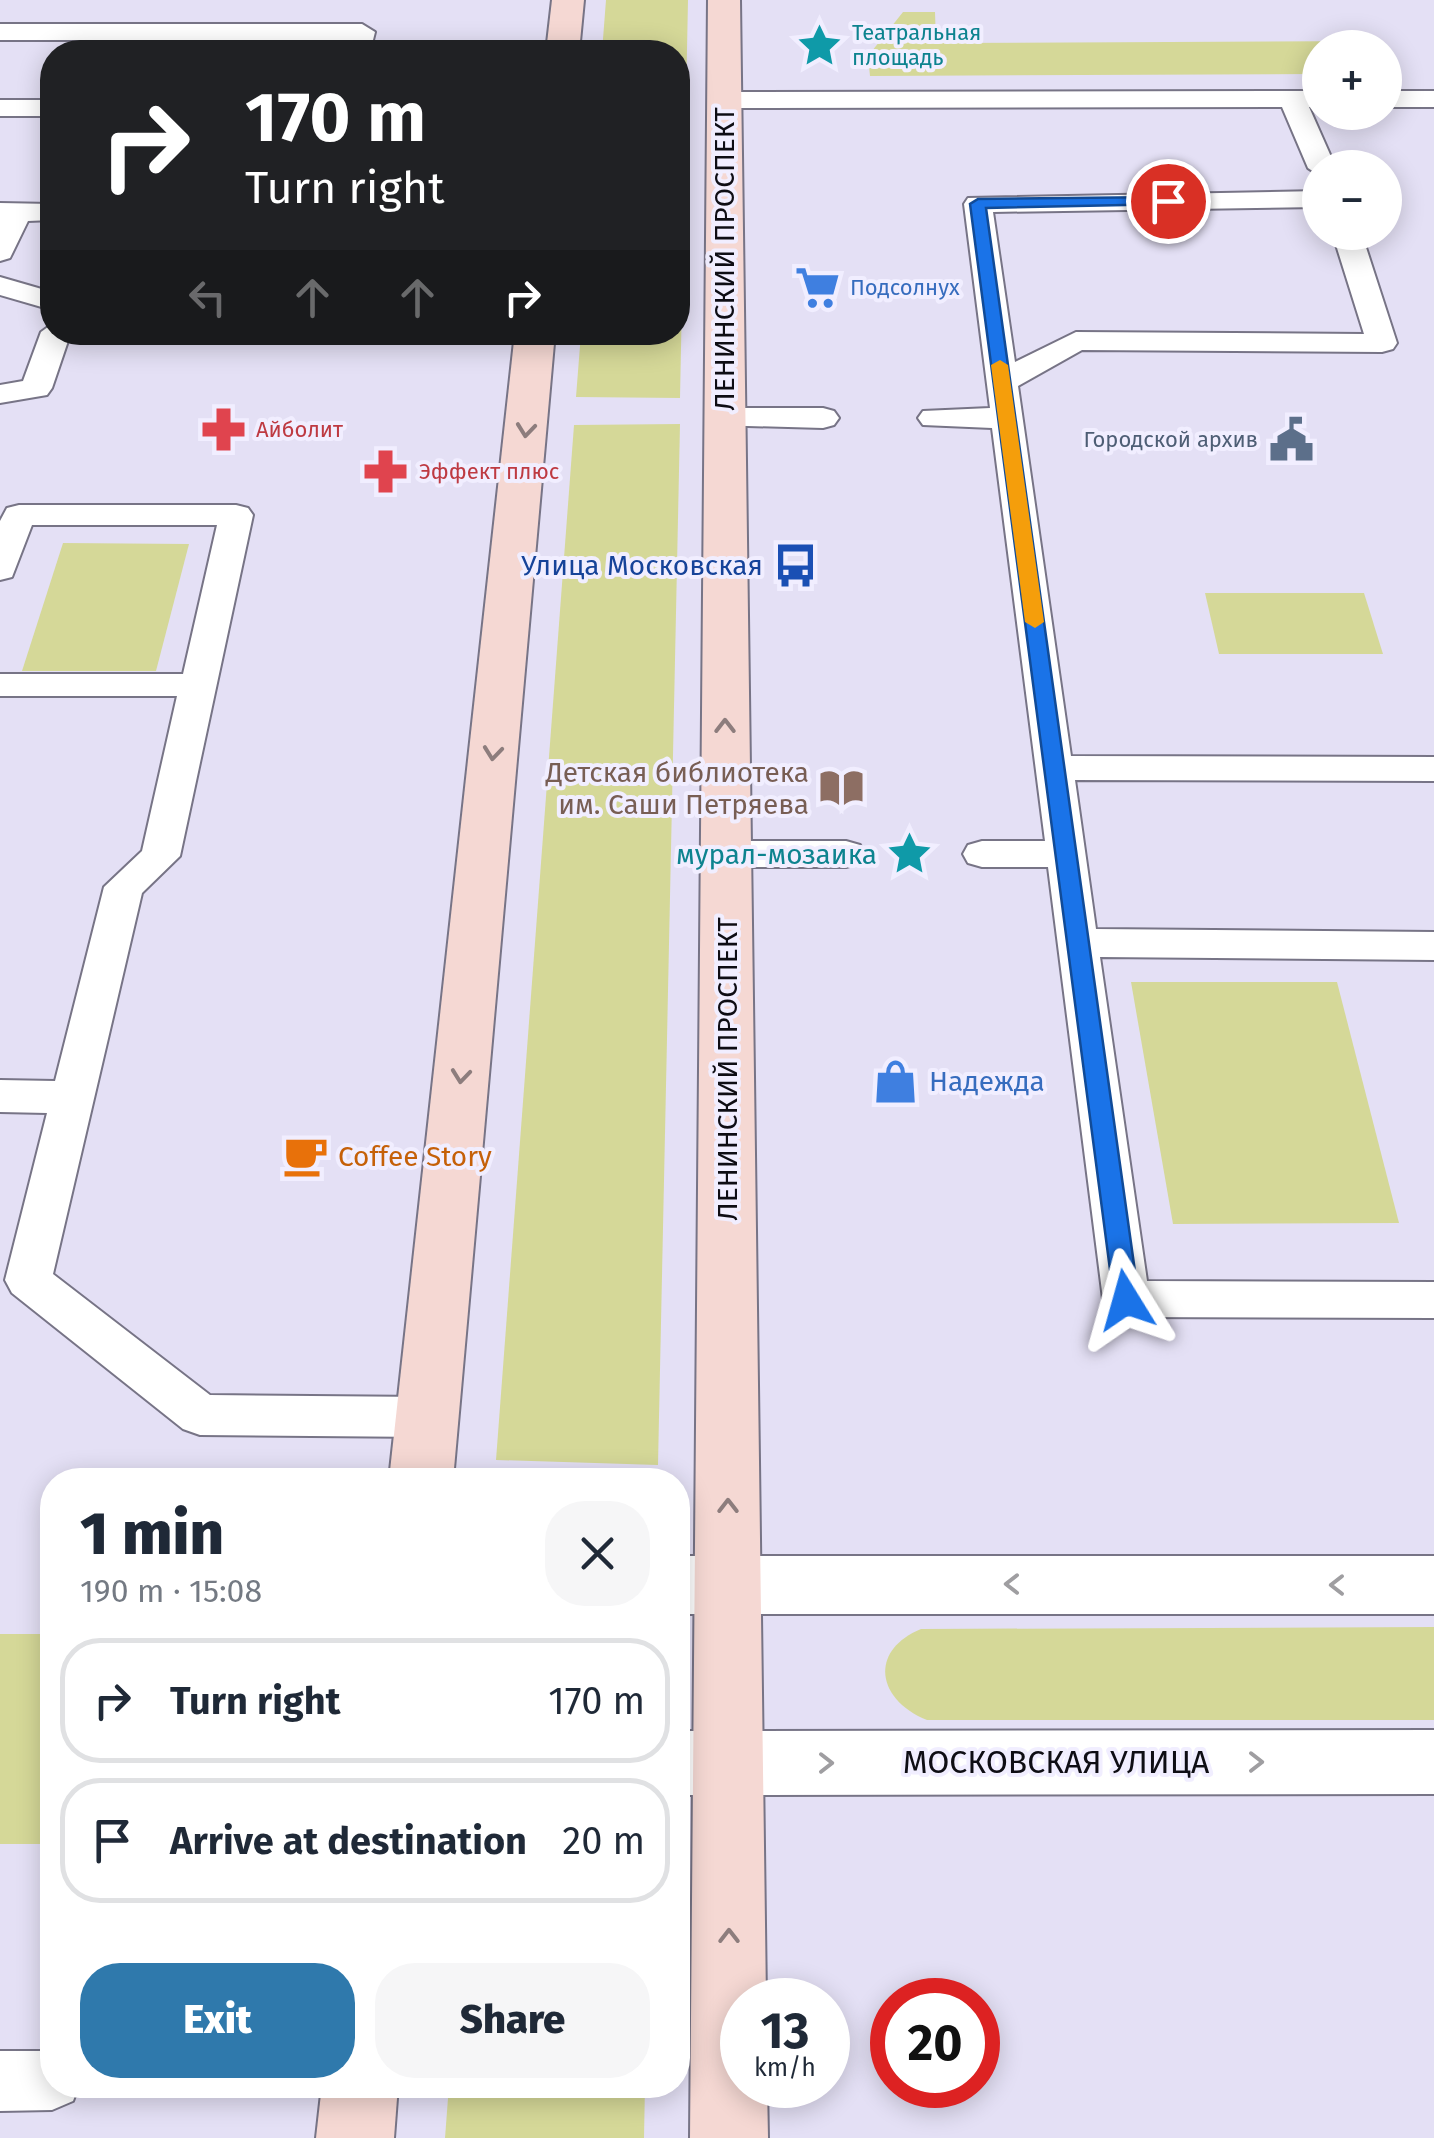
<!DOCTYPE html>
<meta charset="utf-8">
<style>
body{margin:0;font-family:"Fira Sans",sans-serif;background:#f6f6f7;color:#1f2937;height:100vh;display:flex;flex-direction:column;font-size:38px;white-space:nowrap}
*{box-sizing:border-box;margin:0}
p{font-size:32px;color:#747a83}
.icon{flex:none;width:55px;height:55px;fill:none;stroke:currentColor;stroke-width:2;stroke-linecap:round;stroke-linejoin:round}
.map{position:relative;flex:1;overflow:hidden}
.side{position:absolute;left:40px;top:1468px;width:650px;height:630px;display:flex;flex-direction:column;background:#fff;border-radius:40px;box-shadow:0 5px 25px #0003}
.side>*{flex:none}
.guide{position:absolute;left:40px;top:40px;width:650px;height:305px;border-radius:40px;box-shadow:0 5px 25px #0003;background:#202124;color:#fff;overflow:hidden}
.controls{position:absolute;left:1302px;top:30px;display:grid;gap:20px}
.controls a{display:grid;place-items:center;width:100px;height:100px;border-radius:50%;background:#fff;box-shadow:0 5px 25px #0003;font-size:50px}
.speed{position:absolute;left:720px;top:1978px;display:flex;gap:20px;font-size:50px;font-weight:700;text-align:center}
.speed>*{display:grid;place-content:center;width:130px;height:130px;border-radius:50%;background:#fff;box-shadow:0 5px 25px #0003;line-height:1}
.speed small{font-size:25px;font-weight:400}
.speed .limit{border:15px solid #d22;background:#fff;color:#111}
.pin{position:absolute;display:grid;place-items:center;width:85px;height:85px;color:#fff;margin:-42px;border:5px solid #fff;border-radius:50%;box-shadow:0 2px 10px #0007}
.me{position:absolute;width:110px;margin:-55px;rotate:352deg;stroke-linejoin:round;filter:drop-shadow(0 0 8px #0008)}
.turn{display:flex;align-items:center;gap:35px;height:210px;padding:0 40px;font-size:45px}
.turn .icon{width:130px;height:130px;stroke-width:2.5}
.turn b{display:block;font-size:70px;line-height:85px}
.lanes{display:flex;align-items:center;height:95px;padding:0 40px;background:#0003;justify-content:center;gap:50px;direction:ltr}
.lanes .off{opacity:.35}
.round{display:grid;place-items:center;flex:none;width:105px;height:105px;border-radius:40px;background:#f6f6f7}
.summary{display:flex;align-items:center;justify-content:space-between;height:170px;padding:0 40px}
h1{font-size:60px;font-weight:800;line-height:75px}
.primary-button{display:flex;gap:20px;margin-top:auto;padding:20px 40px}
.primary-button a{flex:1;height:115px;border-radius:40px;background:#2f79ac;color:#fff;font-size:40px;font-weight:800;line-height:115px;text-align:center}
.primary-button a+a{background:#f6f6f7;color:#1f2937}
ul{padding:0;list-style:none}
li{display:flex;align-items:center;gap:30px;height:125px;margin:0 20px 15px;padding:0 20px;border:5px solid #e0e1e3;border-radius:40px}
li div{flex:1}
li b{display:block;font-size:38px}
li em{font-style:normal}
.map>svg:first-child{display:block}
.green{fill:#d5d898}
.lines{fill:none;stroke-linecap:round;stroke-linejoin:round}
.service-casing{stroke:#777486;stroke-width:4}
.tertiary-casing{stroke:#777486;stroke-width:4}
.secondary-casing{stroke:#777486;stroke-width:4}
.service{fill:#fff;fill-rule:evenodd}
.tertiary{fill:#fff;fill-rule:evenodd}
.secondary{fill:#f5d8d3;fill-rule:evenodd}
.oneway{stroke:#8d7d7d}
.oneway2{stroke:#9f9ea1}
.route{fill:#1a73e8;stroke:#114b97;stroke-width:2.5}
.slow{fill:#f59e0b}
.labels{text-anchor:middle;stroke-width:8;stroke-linejoin:round;paint-order:stroke}
.far-culture-label{font-size:22px;fill:#0d838f;stroke:#f1eeff;text-anchor:start}
.far-shop-label{font-size:22px;fill:#366cbe;stroke:#f1eeff;text-anchor:start}
.far-health-label{font-size:22px;fill:#be3a42;stroke:#f1eeff;text-anchor:start}
.far-service-label{font-size:22px;fill:#4e5e75;stroke:#f1eeff;text-anchor:end}
.street-label{font-size:28px;fill:#0e0d14;stroke:#f1eeff}
.transit-label{font-size:28px;fill:#164399;stroke:#f1eeff;text-anchor:end}
.education-label{font-size:28px;fill:#785e54;stroke:#f1eeff;text-anchor:end}
.culture-label{font-size:28px;fill:#0d838f;stroke:#f1eeff;text-anchor:end}
.shop-label{font-size:28px;fill:#366cbe;stroke:#f1eeff;text-anchor:start}
.food-label{font-size:28px;fill:#c56008;stroke:#f1eeff;text-anchor:start}
.near-street-label{font-size:32px;fill:#0e0d14;stroke:#f1eeff}
</style>
<div class="map">
<svg width="1434" height="2138" viewBox="0 0 1434 2138">
<rect width="100%" height="100%" fill="#e4e0f5"/>
<g class="green">
<polygon points="606,0 688,0 680,398 576,397 581,333 678,332 678,52 602,52"/>
<polygon points="903,12 935,12 936,43 1374,41 1377,47 1320,48 1320,74 870,76 868,56"/>
<polygon points="680,424 658,1465 496,1460 574,425"/>
<polygon points="63,543 189,544 156,671 22,671"/>
<polygon points="1205,593 1364,593 1383,654 1219,654"/>
<polygon points="1131,982 1337,982 1399,1223 1173,1224"/>
<path d="M1434,1627V1720H927C877,1700 868,1651 921,1629Z"/>
<rect x="0" y="1634" width="52" height="210"/>
<polygon points="449,2085 645,2085 644,2138 445,2138"/>
</g>
<g class="lines">
<defs>
<g id="service">
<polygon points="0,24 362,24 375,32 370,52 344,52 347,40 0,40"/>
<polygon points="1320,91 1320,107 1309,107 1336,168 1320,168 1320,176 1308,168 1282,107 724,108 711,100 724,92"/>
<rect x="1385" y="91" width="49" height="16"/>
<rect x="0" y="100" width="52" height="16"/>
<polygon points="1320,191 1320,207 993,212 1015,362 1076,332 1364,334 1332,232 1361,232 1397,343 1393,349 1382,352 1082,350 1018,386 1071,756 1434,757 1434,781 1075,780 1096,929 1434,932 1434,960 1100,957 1147,1281 1434,1282 1434,1318 1126,1317 1110,1312 1103,1299 1048,867 982,867 968,863 963,854 968,845 982,841 1045,841 992,428 923,425 918,418 923,411 990,408 964,204 968,198"/>
<polygon points="0,203 52,204 52,220 28,221 10,258 0,261"/>
<polygon points="0,277 52,292 52,310 0,295"/>
<polygon points="52,324 52,332 71,332 52,388 47,395 0,403 0,385 23,381 41,332"/>
<polygon points="725,408 823,408 834,411 839,418 834,425 823,428 714,425 709,418 714,411"/>
<polygon points="19,505 236,505 248,508 253,515 180,856 142,893 53,1274 210,1395 427,1397 444,1403 451,1417 444,1431 427,1437 200,1435 183,1429 12,1293 5,1280 47,1113 0,1112 0,1080 55,1081 104,887 142,851 177,696 0,696 0,674 183,674 217,525 32,525 12,577 0,580 0,521 7,508"/>
<polygon points="726,841 846,841 860,845 865,854 860,863 846,867 726,867 712,863 707,854 712,845"/>
<polygon points="0,2051 52,2051 52,2085 79,2085 73,2101 52,2110 0,2111"/>
</g>
<g id="tertiary">
<rect x="678" y="1556" width="756" height="58"/>
<polygon points="1434,1730 1434,1794 678,1795 678,1731"/>
</g>
<g id="secondary">
<polygon points="552,0 584,0 579,52 546,52"/>
<polygon points="708,0 740,0 766,2000 742,2000 742,2085 767,2085 768,2138 690,2138"/>
<polygon points="515,332 555,332 453,1480 389,1480"/>
<polygon points="322,2085 398,2085 394,2138 316,2138"/>
</g>
</defs>
<use href="#service" class="service-casing"/>
<use href="#tertiary" class="tertiary-casing"/>
<use href="#secondary" class="secondary-casing"/>
<use href="#service" class="service"/>
<use href="#tertiary" class="tertiary"/>
<use href="#secondary" class="secondary"/>
</g>
<defs><path id="oneway-chevron" d="M-2-3.5L2.5 0L-2 3.5" fill="none" stroke-width="1.6" stroke-linecap="round" stroke-linejoin="round" transform="scale(2.5)"/></defs>
<g class="oneway">
<use href="#oneway-chevron" transform="translate(526 430) rotate(96)"/>
<use href="#oneway-chevron" transform="translate(725 726) rotate(-90)"/>
<use href="#oneway-chevron" transform="translate(493 753) rotate(96)"/>
<use href="#oneway-chevron" transform="translate(461 1076) rotate(96)"/>
<use href="#oneway-chevron" transform="translate(728 1506) rotate(-90)"/>
<use href="#oneway-chevron" transform="translate(729 1936) rotate(-90)"/>
</g>
<g class="oneway2">
<use href="#oneway-chevron" transform="translate(1012 1584) rotate(-180)"/>
<use href="#oneway-chevron" transform="translate(1337 1585) rotate(-180)"/>
<use href="#oneway-chevron" transform="translate(1256 1762)"/>
<use href="#oneway-chevron" transform="translate(826 1763)"/>
</g>
<polygon class="route" points="1168,197 1173,198 1173,204 986,208 1139,1300 1135,1306 1118,1306 1114,1300 970,204 978,199"/>
<polygon class="slow" points="1000,360 1008,365 1044,622 1035,628 1025,622 991,365"/>
<defs>
<symbol id="sight-bare" viewBox="-9 -9 18 18"><path d="M0-6L1.8-2.2L6-1.7L2.9 1.2L3.7 5.4L0 3.3L-3.7 5.4L-2.9 1.2L-6-1.7L-1.8-2.2Z" fill="#0f9aa8" stroke="#f1eeff" stroke-width="2.5" paint-order="stroke"/></symbol>
<symbol id="supermarket-bare" viewBox="-9 -9 18 18"><path d="M-6-5.5h2.5l.6 2H6L4.5 2H-2.5L-4.4-4H-6ZM-1.5 3.2a1.3 1.3 0 1 0 .1 0ZM3 3.2a1.3 1.3 0 1 0 .1 0Z" fill="#3f7fe0" stroke="#f1eeff" stroke-width="2.5" paint-order="stroke"/></symbol>
<symbol id="pharmacy-bare" viewBox="-9 -9 18 18"><path d="M-2-6h4v4h4v4h-4v4h-4v-4h-4v-4h4Z" fill="#e0444e" stroke="#f1eeff" stroke-width="2.5" paint-order="stroke"/></symbol>
<symbol id="civic-bare" viewBox="-9 -9 18 18"><path d="M-.6-6.5H3V-4.5H.6V-3L4-1V1h2V6H-6V1h2V-1L-.6-3ZM-1.2 2.5V6h2.4V2.5Z" fill="#5c6f8a" stroke="#f1eeff" stroke-width="2.5" paint-order="stroke"/></symbol>
<symbol id="bus-bare" viewBox="-9 -9 18 18"><path d="M-5-6H5V4H4V6H2V4H-2V6H-4V4H-5ZM-3.5-4V0h7V-4ZM-3.5 1.2v1.5H-2V1.2ZM2 1.2v1.5H3.5V1.2Z" fill="#1a4fb4" stroke="#f1eeff" stroke-width="2.5" paint-order="stroke"/></symbol>
<symbol id="library-bare" viewBox="-9 -9 18 18"><path d="M-6-4Q-3-5.5-.7-3.5V5Q-3 3-6 4ZM6-4Q3-5.5 .7-3.5V5Q3 3 6 4Z" fill="#8d6e63" stroke="#f1eeff" stroke-width="2.5" paint-order="stroke"/></symbol>
<symbol id="shop-bare" viewBox="-9 -9 18 18"><path d="M-5-2.5h2.3a2.7 3.5 0 0 1 5.4 0H5L5.5 6h-11ZM-1.5-2.5h3a1.5 2.3 0 0 0-3 0Z" fill="#3f7fe0" stroke="#f1eeff" stroke-width="2.5" paint-order="stroke"/></symbol>
<symbol id="cafe-bare" viewBox="-9 -9 18 18"><path d="M-5.5-4.5H6V0H3Q3 3.5 0 3.5H-2.5Q-5.5 3.5-5.5 0ZM3-3.2v2h1.7v-2ZM-6 4.5H4V6H-6Z" fill="#e8710a" stroke="#f1eeff" stroke-width="2.5" paint-order="stroke"/></symbol>
</defs>
<g fill-rule="evenodd">
<use href="#sight-bare" x="788" y="14" width="63" height="63"/>
<use href="#supermarket-bare" x="786" y="256" width="63" height="63"/>
<use href="#pharmacy-bare" x="192" y="398" width="63" height="63"/>
<use href="#civic-bare" x="1260" y="408" width="63" height="63"/>
<use href="#pharmacy-bare" x="354" y="440" width="63" height="63"/>
<use href="#bus-bare" x="764" y="534" width="63" height="63"/>
<use href="#library-bare" x="810" y="756" width="63" height="63"/>
<use href="#sight-bare" x="878" y="822" width="63" height="63"/>
<use href="#shop-bare" x="864" y="1050" width="63" height="63"/>
<use href="#cafe-bare" x="274" y="1124" width="63" height="63"/>
</g>
<g class="labels">
<g class="far-culture-label">
<text x="852" y="40">Театральная<tspan x="852" dy="25">площадь</tspan></text>
</g>
<g class="far-shop-label">
<text x="850" y="295">Подсолнух</text>
</g>
<g class="far-health-label">
<text x="256" y="437">Айболит</text>
<text x="419" y="479">Эффект плюс</text>
</g>
<g class="far-service-label">
<text x="1258" y="447">Городской архив</text>
</g>
<g class="street-label">
<text transform="translate(724 259) rotate(-90)" y="10">ЛЕНИНСКИЙ ПРОСПЕКТ</text>
<text transform="translate(727 1069) rotate(-90)" y="10">ЛЕНИНСКИЙ ПРОСПЕКТ</text>
</g>
<g class="transit-label">
<text x="763" y="575">Улица Московская</text>
</g>
<g class="education-label">
<text x="809" y="782">Детская библиотека<tspan x="809" dy="32">им. Саши Петряева</tspan></text>
</g>
<g class="culture-label">
<text x="877" y="864">мурал-мозаика</text>
</g>
<g class="shop-label">
<text x="929" y="1091">Надежда</text>
</g>
<g class="food-label">
<text x="338" y="1166">Coffee Story</text>
</g>
<g class="near-street-label">
<text x="1056" y="1773">МОСКОВСКАЯ УЛИЦА</text>
</g>
</g>
</svg>
<div class="controls">
<a>+</a>
<a>−</a>
</div>
<div class="speed"><div>13<small>km/h</small></div><div class="limit">20</div></div>
<div class="pin" style="left:1168px;top:201px;background:#d93025"><svg class="icon" aria-label="arrive" viewBox="0 0 24 24"><path d="M6 21V4h12l-3 4 3 4H6"/></svg></div>
<svg class="me" style="left:1126px;top:1300px" viewBox="-20 -20 40 40"><path d="M0-17L14 15 0 8-14 15z" fill="#1a73e8" stroke="#fff" stroke-width="4"/></svg>
<div class="guide">
<div class="turn"><svg class="icon" aria-label="right" viewBox="0 0 24 24"><path d="M7 20v-9h11M14 6l5 5-5 5"/></svg><div><b>170 m</b>Turn right</div></div>
<div class="lanes"><svg class="icon off" aria-label="left" viewBox="0 0 24 24"><path d="M17 20v-9H6M10 6l-5 5 5 5"/></svg><svg class="icon off" aria-label="ahead" viewBox="0 0 24 24"><path d="M12 20V5M6 11l6-6 6 6"/></svg><svg class="icon off" aria-label="ahead" viewBox="0 0 24 24"><path d="M12 20V5M6 11l6-6 6 6"/></svg><svg class="icon" aria-label="right" viewBox="0 0 24 24"><path d="M7 20v-9h11M14 6l5 5-5 5"/></svg></div>
</div>
<section class="side">
<div class="summary"><div><h1>1 min</h1><p>190 m · 15:08</p></div><a class="round"><svg class="icon" aria-label="close" viewBox="0 0 24 24"><path d="M6 6l12 12M18 6L6 18"/></svg></a></div>
<ul>
<li><svg class="icon" aria-label="right" viewBox="0 0 24 24"><path d="M7 20v-9h11M14 6l5 5-5 5"/></svg><div><b>Turn right</b></div><em>170 m</em></li>
<li><svg class="icon" aria-label="arrive" viewBox="0 0 24 24"><path d="M6 21V4h12l-3 4 3 4H6"/></svg><div><b>Arrive at destination</b></div><em>20 m</em></li>
</ul>
<div class="primary-button"><a>Exit</a><a>Share</a></div>
</section>
</div>
